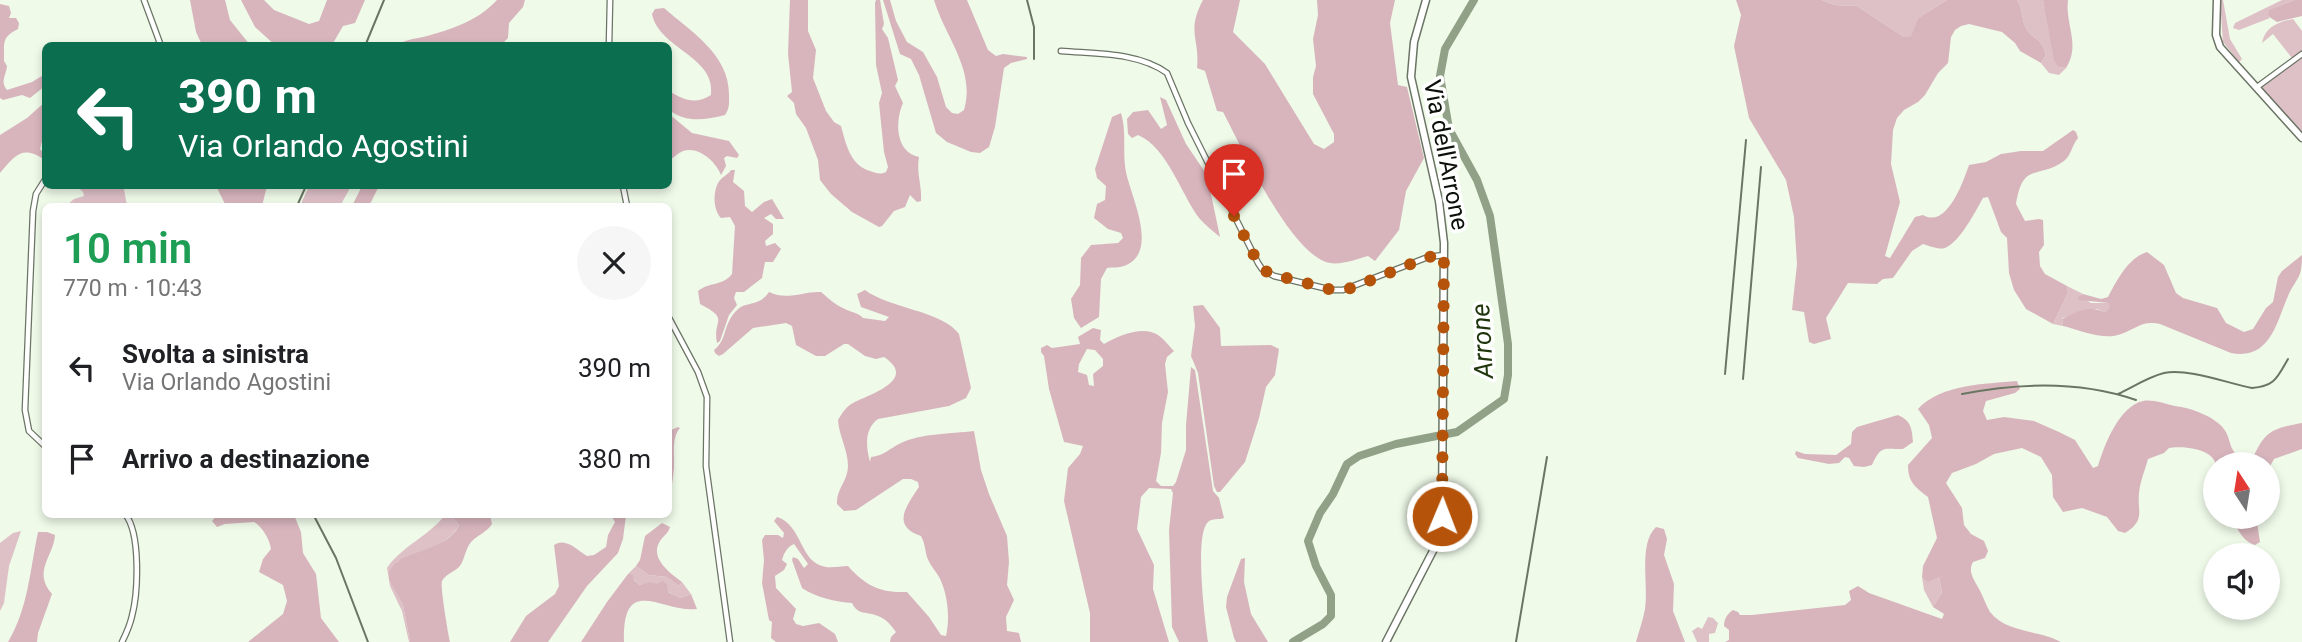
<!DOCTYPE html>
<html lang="it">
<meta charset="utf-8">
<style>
body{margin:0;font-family:Roboto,sans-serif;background:#f6f6f6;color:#202124;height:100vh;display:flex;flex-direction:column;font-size:26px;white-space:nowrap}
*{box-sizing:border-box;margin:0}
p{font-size:23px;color:#757577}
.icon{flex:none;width:38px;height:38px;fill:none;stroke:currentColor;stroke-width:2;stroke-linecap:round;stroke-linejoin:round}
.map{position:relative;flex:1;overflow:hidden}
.sheet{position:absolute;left:42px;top:203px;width:630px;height:315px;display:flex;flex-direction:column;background:#fff;border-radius:10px;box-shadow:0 4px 10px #0003}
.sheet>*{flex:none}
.guide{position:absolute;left:42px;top:42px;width:630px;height:147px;border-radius:10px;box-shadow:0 4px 10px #0003;background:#0b6e4f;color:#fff;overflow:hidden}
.needle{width:46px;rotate:348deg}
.tools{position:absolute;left:2203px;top:452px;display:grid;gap:14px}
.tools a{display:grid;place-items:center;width:77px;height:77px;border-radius:50%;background:#fff;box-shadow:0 4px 10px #0003;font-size:35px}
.pin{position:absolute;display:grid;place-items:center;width:60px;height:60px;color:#fff;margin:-72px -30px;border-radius:50% 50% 50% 0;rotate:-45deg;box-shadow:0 0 7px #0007}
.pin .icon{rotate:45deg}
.me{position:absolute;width:77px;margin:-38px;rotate:1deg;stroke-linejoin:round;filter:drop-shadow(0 0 5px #0008)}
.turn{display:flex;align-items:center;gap:24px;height:147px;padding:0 21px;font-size:32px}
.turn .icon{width:91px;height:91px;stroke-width:2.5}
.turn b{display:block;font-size:49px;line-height:60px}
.round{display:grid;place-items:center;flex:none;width:74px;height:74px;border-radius:37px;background:#f6f6f6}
.summary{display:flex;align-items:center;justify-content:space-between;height:119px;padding:0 21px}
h1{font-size:42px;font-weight:600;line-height:52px;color:#1e9e55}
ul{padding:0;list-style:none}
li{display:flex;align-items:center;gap:21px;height:91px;padding:0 21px}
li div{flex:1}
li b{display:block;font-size:26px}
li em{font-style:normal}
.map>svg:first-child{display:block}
.green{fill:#dec0c7}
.forest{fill:#d8b5bd;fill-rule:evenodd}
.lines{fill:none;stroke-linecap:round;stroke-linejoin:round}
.stream{stroke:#697662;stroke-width:2}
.river{stroke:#91a187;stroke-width:8}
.minor-casing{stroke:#6b7465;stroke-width:7}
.tertiary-casing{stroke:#6b7465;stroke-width:9}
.minor{stroke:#fff;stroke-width:4.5}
.tertiary{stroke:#fff;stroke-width:6}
.route{stroke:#b45309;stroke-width:12;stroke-dasharray:0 21.6}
.labels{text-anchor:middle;stroke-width:7;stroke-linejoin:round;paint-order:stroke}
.street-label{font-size:24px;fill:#0c100a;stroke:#fff}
.water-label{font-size:26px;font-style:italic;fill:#1f350c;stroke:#fff}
</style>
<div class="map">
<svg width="2302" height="642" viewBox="0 0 2302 642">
<rect width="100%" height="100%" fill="#effae9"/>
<g class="green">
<polygon points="1822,0 1947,0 1918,18 1912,37 1904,37 1857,6 1834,5"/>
<path d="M2017,0H2043L2058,67L2066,68L2059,75L2049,73L2041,63L2046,55C2041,35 2033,41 2026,28C2021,19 2023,8 2017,0Z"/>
<polygon points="2220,0 2223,0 2230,39 2242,59 2239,62 2223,42"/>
<polygon points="2282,0 2294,0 2270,10 2268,16 2270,18 2239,30 2233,28 2235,23"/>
<path d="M2293,19L2302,31V50L2292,58L2273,34L2262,43C2265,27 2278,22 2293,19Z"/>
<polygon points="2302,57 2302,132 2261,88"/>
<polygon points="77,186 121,186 124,189 127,206 122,204 113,206 66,206 74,199 84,196 83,192"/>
<polygon points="309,186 349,186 349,190 340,206 300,206"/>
<polygon points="2067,286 2083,294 2079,296 2091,303 2110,303 2111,308 2105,312 2097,309 2062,318 2063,326 2053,324 2068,293"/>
<path d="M445,515H451L459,525C448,546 417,554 397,562L390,579L403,605L410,642H409L402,611L390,586L387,568C402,546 429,536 445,515Z"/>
<polygon points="21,531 9,566 4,603 0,611 0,543 13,533"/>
<path d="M636,566L649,575L667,577L679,586L682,582L691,594L680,598C665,592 657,580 640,585L628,574Z"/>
<polygon points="1922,577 1928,581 1939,577 1942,592 1933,607 1924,590"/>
<polygon points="1708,617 1713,618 1718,623 1715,633 1709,634 1709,642 1697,642 1692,631 1698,627 1702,629"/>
</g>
<g class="forest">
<polygon points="190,0 225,0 230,20 250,45 202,45 196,32"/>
<polygon points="241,0 264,0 274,10 309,24 319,21 327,0 365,0 355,23 343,26 332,45 276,46 255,27"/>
<path d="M497,0H525L523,7L509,23L508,38L501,45L481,42L473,46L397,45C405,40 413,39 423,37C450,30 478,21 497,0Z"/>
<path d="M790,0H808V31L816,50L813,78L826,111L834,122L841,126C846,144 850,165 870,171C877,173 879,175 886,172L888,167L884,152L879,103L882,93L876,65L875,3L876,0H880L884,24L882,29L888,38L898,80L895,86L903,103C895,121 895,152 919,157C916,172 922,185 921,201L917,202L910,195L905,207L894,211L882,226L879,227L852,212L831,194L820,180L818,160L806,128L796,114L794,103L787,96L792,92L788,54Z"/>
<path d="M883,0H890L896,21L907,42L923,52L937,77L946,107L952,113L958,114L964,110C976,70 945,37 934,0H967L988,50L996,56L1003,54L1027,57V59L1011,63L1004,68L995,127L989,147L980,153L971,152L947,142L936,133L919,75L911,59L900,54Z"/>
<path d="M1203,0H1240L1233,32L1265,64L1314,144L1324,149L1334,142V134L1313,94V77L1316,66L1313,39L1318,15L1317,0H1395L1390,23L1398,85L1407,87L1424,158L1406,191L1399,230L1375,261L1368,256C1357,259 1342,265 1330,263C1292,257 1241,146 1223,112L1217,111L1205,71L1197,68C1200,38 1186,32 1203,0Z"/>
<path d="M1736,0H1822L1834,5L1857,6L1904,37H1911L1918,18L1947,0H2017C2023,8 2021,19 2026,28C2033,41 2041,35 2046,55L2041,63L2020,51L2015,43L2002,32L1969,24L1961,26L1955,30L1951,37L1948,63L1938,73L1925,95L1918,102L1904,110L1897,118L1893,130L1891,164L1900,202L1885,256L1890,258L1915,217L1923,215C1947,229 1963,182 1969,165L1986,162L2001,154L2021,151H2043L2073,130L2076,132L2078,138C2072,145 2071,156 2064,161C2037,180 2023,161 2016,204L2025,221L2039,219L2043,220L2044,245L2039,252L2040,266L2045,274L2067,286L2068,293L2053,324L2026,309L2014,290L2009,273L2007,238L2001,232L1988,197L1983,198C1975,212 1960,242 1945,248C1939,250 1930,246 1923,244L1912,251L1893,278L1883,279L1877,284L1848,283L1826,318L1831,339L1814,344L1809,342L1804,312L1792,310L1797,264L1794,217L1786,180L1749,118L1734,46L1741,15Z"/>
<path d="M2043,0H2068C2065,25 2081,45 2066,68L2058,67L2054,60Z"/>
<polygon points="2294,0 2302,0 2302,16 2277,22 2268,16 2269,10"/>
<path d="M0,4L9,6L11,13L9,18H16L19,23L18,29C0,38 5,44 4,61L7,66C6,76 0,81 7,90L32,82L45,74V86L30,98L22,95L3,100L0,98Z"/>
<path d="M664,8C690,31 729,54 729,94C729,102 730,108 725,115C705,120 686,123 669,110V91C684,100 695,105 711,95C716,56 659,49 652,14L655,9Z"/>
<path d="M1160,97L1166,100L1186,144L1207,175L1220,237C1213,231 1205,225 1199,218C1181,194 1167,147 1138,135L1132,138L1128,134L1127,119L1133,112L1148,110L1161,129L1167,125Z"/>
<path d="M45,102V129L40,149L45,155V160C23,145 16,154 0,173V135L27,118Z"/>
<path d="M1121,113C1127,132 1122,152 1126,172C1131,197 1160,253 1124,266C1119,268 1112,267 1107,268L1101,279L1099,317L1081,328L1074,318L1071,299L1080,285L1081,258L1091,245L1118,243L1123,238L1121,233L1108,229L1094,218L1097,204L1105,200L1106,186L1097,178L1095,169L1112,117Z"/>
<path d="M669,114L692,133L729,141L739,155L737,158L727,156L724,158L726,166L721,175C716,162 699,146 683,151C678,153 673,158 669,161Z"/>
<path d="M731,170H735L733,182L744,191L745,206L752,212L764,202L772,199L784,219H776L771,214L764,218L773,224V234L765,241L766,246L775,243L781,249L773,262H765L762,278L744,292H736L734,298L737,305L729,315L720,341L717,343C712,319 731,320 700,304L698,291C709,282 723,286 732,274L735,226L730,217L721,218C713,209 713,193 718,183C721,177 728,175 731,170Z"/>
<polygon points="216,186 267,186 262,206 226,206"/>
<polygon points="362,186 379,186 369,206 352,206"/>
<path d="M2147,252L2164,265L2176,293L2183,298L2217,308L2226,323L2244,332L2253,329L2266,308L2273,302L2278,277L2282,271L2302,255C2302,280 2297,276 2288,296C2276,324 2270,360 2231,353L2160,324C2140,320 2136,330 2118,335C2103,340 2079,330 2063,326L2062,319C2078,311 2088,305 2105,312L2110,308L2109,303L2078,300L2079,296L2083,294L2101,299L2108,297C2117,280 2128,258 2147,252Z"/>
<path d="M865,290C888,308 943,311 959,334L971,388L966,398L949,406L878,419C864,429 866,447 870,462L871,457C884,456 890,448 901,443C922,433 951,434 974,431L981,470L989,494L1007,536L1009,562L1007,585L1014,600L1006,617L1007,631L1019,633L1021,642H890L891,637L896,632C891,625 886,619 878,616C867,611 858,616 852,603C836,602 815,597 802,588L792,560L793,557L798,559L804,568L808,564L794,544C787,547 784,553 782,560L787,564L784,570L775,576L776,588L796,609L793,619L796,624L803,626L819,623L835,634L838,642H776L771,638L772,622L769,620L762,583L764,560L762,540L765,535H778L783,538L784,533L774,521L777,517C803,525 799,563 826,567C833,568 841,566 848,566C866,586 880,593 907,592L929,617L941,635L946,636C950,619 948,597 941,581C938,573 930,566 927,557C925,550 925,543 921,536C891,526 906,506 919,487L918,482L911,479H903L856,510L844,511L837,504C836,489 848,481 848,466C848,450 839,436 838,420C842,413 846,407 853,403C868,395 919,380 884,357L876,359L865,356L848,344H844L825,356H816L796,345L792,326L786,323L753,328L723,354L719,356L715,353L714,350C728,339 722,326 736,311C743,303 753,305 761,300C764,298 767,295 769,292C787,301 803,291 821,292C829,299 837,306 847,310C854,313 858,313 863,318L885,321L889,317L861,307L857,294Z"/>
<polygon points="1203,305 1220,328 1221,346 1271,345 1279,349 1275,375 1266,387 1259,418 1245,462 1220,492 1217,492 1214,486 1198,373 1191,356 1195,326 1193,306"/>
<path d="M1093,328L1101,330L1100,340L1104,344C1118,336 1143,325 1158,335C1164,339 1169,346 1174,351L1167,357L1165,364L1168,392L1162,423L1161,453L1156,481L1161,486H1173L1176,482L1186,450V425L1191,367L1195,370L1213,491L1219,498L1224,518C1219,520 1212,518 1208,522C1194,535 1205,621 1208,642H1179L1172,627L1169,530L1173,493L1171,489L1149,488L1141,497L1137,529L1154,565L1153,589L1169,642H1090V613L1064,501L1068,468L1080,454L1083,446L1064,442L1049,389L1044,356L1041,352V348L1047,345L1052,348L1080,344L1078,337ZM1087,349L1095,350L1103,359V366L1093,374L1094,386L1089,385L1087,375L1078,372L1079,364Z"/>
<path d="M2017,381L2020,389L2015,393L1986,401L1983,411L1987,420L2004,417L2034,421L2059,432L2075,440L2093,468L2098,466C2104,446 2119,406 2143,401C2152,399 2166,404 2175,406C2191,408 2214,416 2224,429C2230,437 2229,446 2235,453V464H2216L2215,472C2215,468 2216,463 2214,460C2207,448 2180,446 2169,448L2164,453L2148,459C2145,470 2140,482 2139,493C2137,511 2146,520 2125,533L2118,531L2107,517L2082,508L2063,512L2053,497L2052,475L2041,457L2022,448L1994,454L1976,464L1952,473L1946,483L1962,508L1964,525L1971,534L1984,541L1988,551L1985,558L1973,562C1968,571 1973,578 1978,587C1983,595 1985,604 1990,612C2006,633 2040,630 2061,642H1725L1729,640V630L1724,626C1724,619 1727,614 1733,610L1738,612L1740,615H1752L1845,605L1851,600L1849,591L1858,586L1869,593L1942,619L1944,614L1933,607L1942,592L1939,577L1928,582L1922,577L1923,566L1937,538L1928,497C1915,487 1908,482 1908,465L1932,438L1929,425L1918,409C1941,384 1985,384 2017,381Z"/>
<path d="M1898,415C1911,421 1912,428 1913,442L1903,449C1883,449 1881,445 1872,465L1864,467L1854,466L1849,458L1845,457L1839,463L1829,464L1798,458L1795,454L1796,451L1805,454L1836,455L1851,444L1852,432L1857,427Z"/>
<path d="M2302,423V449L2274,459L2268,470V464H2250C2264,433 2268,429 2302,423Z"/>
<path d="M678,427L680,428C671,438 675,455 674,468C673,479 671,492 669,503V431Z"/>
<path d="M218,514L294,515L301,532L303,553L316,574L321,618L339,642H248L283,614L287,601L283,585L259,572L263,559L271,549C270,540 262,526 254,522L225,524L217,527L212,521Z"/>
<path d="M451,515H490L492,524C487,532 478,535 471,542C465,549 465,560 459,567C454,572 446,574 442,581C440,586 448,633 450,642H410L403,605L389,579V572C391,569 393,566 396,563C413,549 447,550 459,525Z"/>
<path d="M611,515H626L623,539L618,553L587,586L548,642H510L526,616L555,594L559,586L554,545C566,537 577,550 587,556L594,555L606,547L608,535L615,522Z"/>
<path d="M2231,516H2256L2260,542L2255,545C2243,542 2236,527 2231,516Z"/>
<path d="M662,523L670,527C668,534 664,535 660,541C649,558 670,573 682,582L679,586L667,577L649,575L636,566L640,560L645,536Z"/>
<path d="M1656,527L1664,529L1667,539L1664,555L1674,584L1673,611L1685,642H1636C1639,631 1643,620 1645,609C1649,585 1638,544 1656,527Z"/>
<path d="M38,532H47L55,535C54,556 32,571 52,594L38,633L37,642H8C28,609 30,570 38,532Z"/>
<polygon points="1245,558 1244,582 1251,614 1268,642 1236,642 1234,638 1226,607 1227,597 1241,559"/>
<path d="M628,574L633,575L634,580L640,585L649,582L657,584L663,581L667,585L668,592L680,598L691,594L697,609C662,613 622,572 624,642H581L607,602Z"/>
</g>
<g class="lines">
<g class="stream">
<polyline points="1027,0 1034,27 1034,59"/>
<polyline points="365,46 384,0"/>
<polyline points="297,206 306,186"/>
<polyline points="1725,374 1746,140"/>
<polyline points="1743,379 1761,167"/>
<path d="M1962,394C2018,383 2081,381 2136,400"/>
<path d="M2118,394C2133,387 2148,377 2164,373C2188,368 2227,383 2252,388C2275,386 2277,378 2288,359"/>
<polyline points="313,514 336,558 368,642"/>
<polyline points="1516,642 1547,457"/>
</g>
<polyline class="river" points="1293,642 1323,624 1331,616 1331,595 1316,566 1308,541 1320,513 1333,494 1347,464 1359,456 1396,444 1457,432 1504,399 1508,375 1508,344 1490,216 1477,180 1449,129 1440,76 1445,49 1474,0"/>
<defs>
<g id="minor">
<polyline points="144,0 161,46"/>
<polyline points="609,46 610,0"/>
<path d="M1061,51C1095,54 1138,52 1167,73L1188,123L1258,263L1262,269L1274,276L1332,290H1343L1428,257L1444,255"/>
<polyline points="2257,87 2302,54"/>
<polyline points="46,178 36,194 33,211 25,410 29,431 46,447"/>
<polyline points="623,186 627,206"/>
<polyline points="668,316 698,372 707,397 706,466 730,642"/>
<path d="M122,642C126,634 130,625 132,616C138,593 141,533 125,514"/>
</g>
<g id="tertiary">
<polyline points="2217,0 2216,35 2220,47 2302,138"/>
<polyline points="1386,642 1435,547 1442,516 1444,243 1439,201 1411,77 1414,42 1426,0"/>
</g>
</defs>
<use href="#minor" class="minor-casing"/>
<use href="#tertiary" class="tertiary-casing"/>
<use href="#minor" class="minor"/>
<use href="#tertiary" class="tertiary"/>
</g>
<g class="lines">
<polyline class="route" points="1234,216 1258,263 1268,273 1332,290 1352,288 1428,257 1444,255 1442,516"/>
</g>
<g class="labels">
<g class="street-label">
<text transform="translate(1446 155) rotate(79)" y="8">Via dell'Arrone</text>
</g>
<g class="water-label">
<text transform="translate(1482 341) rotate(-93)" y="9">Arrone</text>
</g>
</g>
</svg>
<div class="tools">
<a><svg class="needle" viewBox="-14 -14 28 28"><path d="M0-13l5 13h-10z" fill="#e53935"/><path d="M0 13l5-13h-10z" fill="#757577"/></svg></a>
<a><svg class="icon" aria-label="sound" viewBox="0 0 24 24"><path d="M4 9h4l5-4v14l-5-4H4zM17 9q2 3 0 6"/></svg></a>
</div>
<div class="pin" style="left:1234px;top:216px;background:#d93025"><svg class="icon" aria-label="arrive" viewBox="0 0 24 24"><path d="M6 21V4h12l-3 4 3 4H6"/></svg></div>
<svg class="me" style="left:1442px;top:516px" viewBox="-20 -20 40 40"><circle r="17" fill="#b45309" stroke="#fff" stroke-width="3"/><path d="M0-11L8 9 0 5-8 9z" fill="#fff"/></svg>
<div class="guide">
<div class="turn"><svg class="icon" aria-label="left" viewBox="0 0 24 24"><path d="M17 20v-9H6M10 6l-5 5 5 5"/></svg><div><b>390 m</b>Via Orlando Agostini</div></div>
</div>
<section class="sheet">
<div class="summary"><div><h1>10 min</h1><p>770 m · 10:43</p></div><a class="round"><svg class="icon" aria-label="close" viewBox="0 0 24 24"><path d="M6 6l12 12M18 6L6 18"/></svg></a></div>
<ul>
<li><svg class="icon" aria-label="left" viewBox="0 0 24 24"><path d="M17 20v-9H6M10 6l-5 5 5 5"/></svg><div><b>Svolta a sinistra</b><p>Via Orlando Agostini</p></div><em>390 m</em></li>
<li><svg class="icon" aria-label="arrive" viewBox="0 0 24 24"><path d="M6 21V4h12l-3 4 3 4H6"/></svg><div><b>Arrivo a destinazione</b></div><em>380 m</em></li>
</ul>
</section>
</div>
